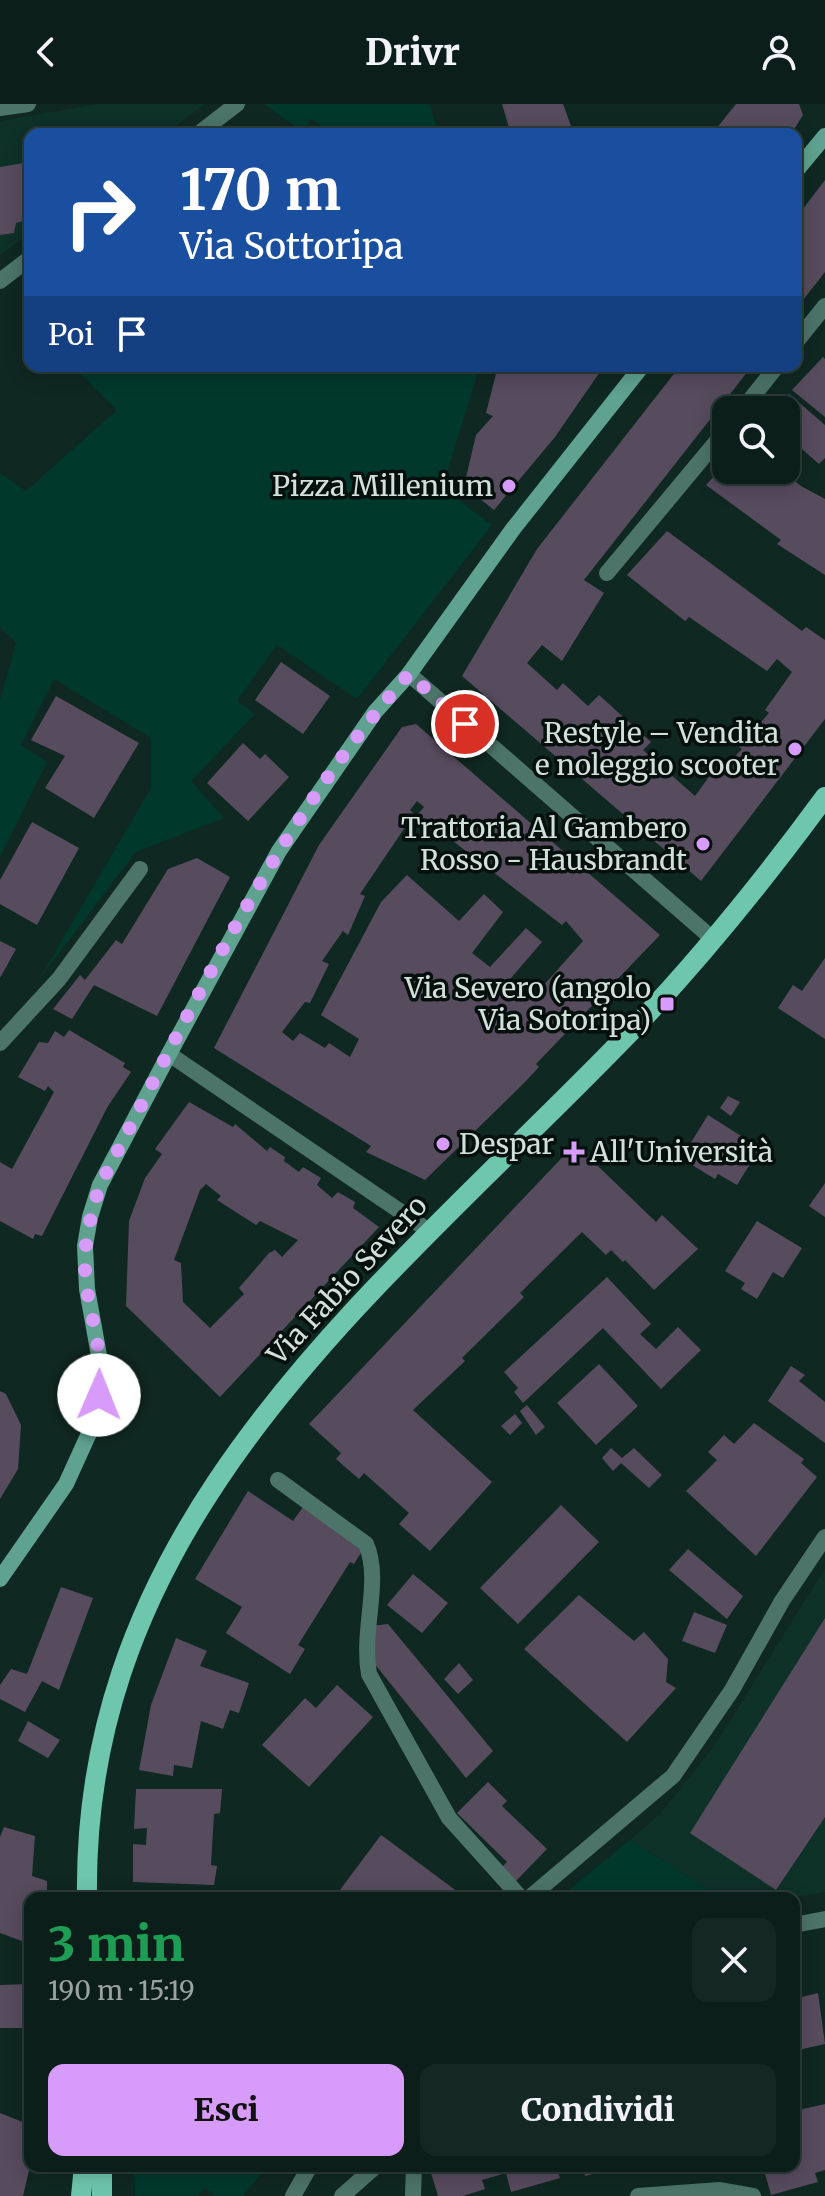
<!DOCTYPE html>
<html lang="it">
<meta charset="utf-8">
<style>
body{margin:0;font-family:Merriweather,serif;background:#152723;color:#f1f3f6;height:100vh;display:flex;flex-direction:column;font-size:30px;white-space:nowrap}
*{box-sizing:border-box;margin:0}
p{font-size:26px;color:#9aa2a2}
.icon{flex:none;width:44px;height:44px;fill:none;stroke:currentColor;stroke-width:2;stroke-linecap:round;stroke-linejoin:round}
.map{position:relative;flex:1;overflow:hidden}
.sheet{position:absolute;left:24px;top:1788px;width:776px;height:280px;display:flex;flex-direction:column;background:#0c1e1a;border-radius:16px;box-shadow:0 4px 20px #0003,0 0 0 2px #2c3c39}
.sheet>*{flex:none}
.guide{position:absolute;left:24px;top:24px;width:778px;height:244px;border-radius:16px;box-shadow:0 4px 20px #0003,0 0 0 2px #2c3c39;background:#1a4fa0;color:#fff;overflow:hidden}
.fabs{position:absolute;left:712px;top:292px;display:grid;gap:16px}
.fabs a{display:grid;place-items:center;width:88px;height:88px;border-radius:16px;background:#0c1e1a;box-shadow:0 4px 20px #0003,0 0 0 2px #2c3c39;font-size:40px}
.pin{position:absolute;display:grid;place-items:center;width:68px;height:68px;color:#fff;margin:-34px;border:4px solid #fff;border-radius:50%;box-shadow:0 2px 8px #0007}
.me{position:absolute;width:88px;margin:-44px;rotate:1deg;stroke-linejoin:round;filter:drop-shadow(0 0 6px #0008)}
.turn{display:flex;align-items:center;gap:28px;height:168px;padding:0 24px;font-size:36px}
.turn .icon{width:104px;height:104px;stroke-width:2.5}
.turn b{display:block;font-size:56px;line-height:68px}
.then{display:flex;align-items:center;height:76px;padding:0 24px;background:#0003;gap:16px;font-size:30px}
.round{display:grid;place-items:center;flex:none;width:84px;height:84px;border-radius:16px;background:#152723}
.overview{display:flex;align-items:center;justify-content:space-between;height:136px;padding:0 24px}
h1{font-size:48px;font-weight:800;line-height:60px;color:#1e9e55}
.primary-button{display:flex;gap:16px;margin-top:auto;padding:16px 24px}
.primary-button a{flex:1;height:92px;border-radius:16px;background:#d79bf9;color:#111;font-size:32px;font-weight:800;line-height:92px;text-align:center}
.primary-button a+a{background:#152723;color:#f1f3f6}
header{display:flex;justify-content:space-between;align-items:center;height:104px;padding:0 24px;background:#0c1e1a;font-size:36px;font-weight:800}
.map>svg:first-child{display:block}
.built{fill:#0e3128}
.green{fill:#00382c}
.building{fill:#574b5e;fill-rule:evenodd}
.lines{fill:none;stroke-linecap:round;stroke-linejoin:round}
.street{stroke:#4c7468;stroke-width:16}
.secondary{stroke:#5fa28f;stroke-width:16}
.primary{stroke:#6ec6ad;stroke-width:20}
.route{stroke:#d79bf9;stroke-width:14;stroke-dasharray:0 25.2}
.poi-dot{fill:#d79bf9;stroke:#050f0c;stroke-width:3}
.labels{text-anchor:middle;stroke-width:7;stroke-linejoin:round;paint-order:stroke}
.poi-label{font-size:28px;fill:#d2e0db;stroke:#050f0c;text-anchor:end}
.street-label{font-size:28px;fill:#d2e0db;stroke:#050f0c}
</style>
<header><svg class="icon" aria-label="back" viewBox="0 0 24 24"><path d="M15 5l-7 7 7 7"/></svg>Drivr<svg class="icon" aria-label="person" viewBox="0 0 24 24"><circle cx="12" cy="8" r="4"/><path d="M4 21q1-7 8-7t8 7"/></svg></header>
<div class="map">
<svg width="825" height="2092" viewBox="0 0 825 2092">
<rect width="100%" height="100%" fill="#102822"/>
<g class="built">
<polygon points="97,0 205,0 165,30 30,30 30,129 0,151 0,17"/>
<polygon points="825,1464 825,1788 786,1794 722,1794 630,1736 661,1709 715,1641"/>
</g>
<g class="green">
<polygon points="264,0 429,0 439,30 334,30 311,15 303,28"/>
<polygon points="72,262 480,262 442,384 492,421 357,595 277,541 237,597 255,610 191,677 224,714 136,748 40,874 151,684 151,634 54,575 21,641 47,658 0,753 0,596 16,539 0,523 0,369 26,387 117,306"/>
<polygon points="630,1736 722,1794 559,1794"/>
<polygon points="134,2062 267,2062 243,2092 215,2092 205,2084 198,2092 135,2092"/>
</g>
<g class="building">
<polygon points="502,0 563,0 574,30 511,30"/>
<polygon points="736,0 799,0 803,11 791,30 712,30"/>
<polygon points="30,58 30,115 16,119 14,129 0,131 0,63"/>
<polygon points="825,76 825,168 796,205 796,114"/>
<polygon points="823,253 825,255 825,313 792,286"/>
<polygon points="498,262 604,262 555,333 494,406 464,382 476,331 493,312 486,309"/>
<polygon points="680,262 752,262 584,476 604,489 562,557 542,541 527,559 557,586 563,579 588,602 599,591 651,638 643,646 695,692 719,659 725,663 742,645 739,643 769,609 765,606 792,568 777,555 767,567 689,513 685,517 627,471 667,427 802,527 806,523 825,536 825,615 701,777 462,572 537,445"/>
<polygon points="789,290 825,321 825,354 819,360 786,331 786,306 775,306"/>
<polygon points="726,359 726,366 781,366 801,382 825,395 825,471 777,440 781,436 706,381"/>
<polygon points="281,558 330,592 303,630 255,596"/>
<polygon points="56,592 139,639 94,714 45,684 65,652 31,636"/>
<path d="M416,620L660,831L536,960L539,963L524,979L425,1076L366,1048L371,1042L214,944L319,741L402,623ZM417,697L424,703L418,710L562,821L566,817L583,837L535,891L531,888L523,897L505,881L542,838L526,824L490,863L472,849L503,808L484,790L459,817L407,771L381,798L321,911L359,935L350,953L329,939L325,944L300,929L293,937L282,928L305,898L310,899L329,860L322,857L343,827L348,831L365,792L360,790L414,710L410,706Z"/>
<polygon points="243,639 260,655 265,650 289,673 248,717 207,679"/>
<polygon points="32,718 79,744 37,821 0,800 0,776"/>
<polygon points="197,754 230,773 157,912 94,881 72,915 53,905 80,871 85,876 116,836 122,840 168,765"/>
<polygon points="0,837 16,845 0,874"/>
<polygon points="825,854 825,935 778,904 793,881 802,887"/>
<polygon points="69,926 125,959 123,963 131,968 108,1002 42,1132 35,1130 33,1135 0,1117 0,1058 12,1065 54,988 48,982 45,987 18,973 39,938 48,939 55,927 64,933"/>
<polygon points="728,992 740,998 731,1012 720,1004"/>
<path d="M189,998L233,1023L235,1020L267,1047L270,1043L285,1053L284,1057L299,1068L303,1063L321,1074L317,1081L332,1094L338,1088L355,1098L353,1104L379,1123L220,1293L126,1202L129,1117L145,1074L162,1050L155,1045ZM206,1080L221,1092L217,1096L256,1121L260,1117L298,1136L282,1153L275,1146L269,1149L239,1184L244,1190L210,1224L183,1198L181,1159L174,1156L200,1086Z"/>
<polygon points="708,1011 760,1044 737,1081 718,1070 715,1075 692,1061 696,1054 685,1048"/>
<polygon points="575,1040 656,1118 662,1111 698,1145 654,1186 625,1156 623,1158 611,1146 606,1151 582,1128 520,1189 524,1193 462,1254 465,1257 413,1306 492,1378 430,1447 399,1420 409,1409 364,1369 359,1375 336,1355 341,1349 309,1320"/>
<polygon points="825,1079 825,1113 809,1102"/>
<polygon points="757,1117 802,1144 783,1174 773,1168 757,1195 741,1185 745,1179 725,1167"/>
<polygon points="607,1173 651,1220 640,1230 656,1245 678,1223 701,1246 661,1285 603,1224 523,1299 514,1288 518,1284 504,1268"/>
<polygon points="599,1260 638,1302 596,1341 557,1299"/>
<polygon points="791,1262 805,1271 799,1277 825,1298 825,1339 768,1297"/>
<polygon points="0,1287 6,1290 21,1321 18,1365 0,1395"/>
<polygon points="527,1301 545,1323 536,1331 520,1307"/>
<polygon points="515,1310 522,1319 510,1331 501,1322"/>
<polygon points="754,1319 804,1355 801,1359 817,1373 756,1452 686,1387 717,1356 708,1348 724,1331 734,1340"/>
<polygon points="611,1344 622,1354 634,1344 662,1371 649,1384 621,1359 613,1367 602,1354"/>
<polygon points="248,1387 293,1417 303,1403 362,1447 354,1460 350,1458 298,1541 305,1545 290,1570 226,1529 242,1503 195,1475"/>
<polygon points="561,1401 599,1438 518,1520 480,1484"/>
<polygon points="688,1445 743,1492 727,1515 669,1466"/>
<polygon points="413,1470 448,1499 422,1529 387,1501"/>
<polygon points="61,1483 93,1494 59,1586 42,1577 25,1608 0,1595 0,1581 11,1565 27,1570"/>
<polygon points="579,1491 634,1537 644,1528 668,1555 666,1578 676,1584 627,1638 524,1545"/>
<polygon points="694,1508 727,1521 715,1549 682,1537"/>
<polygon points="825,1514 825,1713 776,1786 690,1729"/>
<polygon points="388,1520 493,1647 466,1674 374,1559 371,1522"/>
<polygon points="176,1534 207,1547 200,1562 249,1579 239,1609 230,1606 223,1625 201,1617 192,1664 174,1661 173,1672 139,1666 151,1601"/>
<polygon points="459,1559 473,1576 458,1590 444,1575"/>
<polygon points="337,1581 373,1613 309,1683 262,1641 305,1594 316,1604"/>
<polygon points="28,1617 60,1636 48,1654 18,1637"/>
<polygon points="488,1678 507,1697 502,1702 547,1745 515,1778 501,1764 507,1758 457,1709"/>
<polygon points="136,1685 222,1685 220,1709 214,1710 211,1761 217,1762 214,1781 133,1778 133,1740 146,1741 147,1724 134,1725"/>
<polygon points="4,1723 35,1732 32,1772 47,1777 47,1794 30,1794 30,1840 0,1829 0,1733"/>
<polygon points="381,1731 388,1736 466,1794 334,1794"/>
<polygon points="30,1880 30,1924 0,1924 0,1881"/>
<polygon points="818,1889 825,1940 794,1947 794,1895"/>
<polygon points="825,2000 825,2066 815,2069 818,2078 771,2091 763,2062 794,2062 794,2007"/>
<polygon points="0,2009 30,2021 30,2062 23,2092 0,2092"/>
<polygon points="429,2062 556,2062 560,2074 511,2088 506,2069 482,2076 485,2085 463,2092 438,2092"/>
<polygon points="583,2062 622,2062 622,2063 585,2072"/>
</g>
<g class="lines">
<g class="street">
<polyline points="0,4 28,0"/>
<polyline points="198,30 237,0"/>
<polyline points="0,177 30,154"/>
<polyline points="796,238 825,202"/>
<polyline points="742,306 777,262"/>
<polyline points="607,469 726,326"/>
<polyline points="409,570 714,836"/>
<polyline points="0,939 59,875 140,765"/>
<polyline points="169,950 429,1127"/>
<path d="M278,1376L366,1440C382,1477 361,1525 369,1570L449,1714L521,1794"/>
<polyline points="529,1794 673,1672 732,1586 782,1497 825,1433"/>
<polyline points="794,1821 825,1815"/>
<polyline points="293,2092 310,2062"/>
<polyline points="342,2092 376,2062"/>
<polyline points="413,2092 414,2062"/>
<polyline points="638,2092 719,2086 753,2092"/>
</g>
<g class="secondary">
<polyline points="796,67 825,32"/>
<polyline points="0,1475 66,1380 96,1314 102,1268 87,1185 85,1142 90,1113 100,1081 169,950 279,747 375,608 409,570 513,425 642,262"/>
</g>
<g class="primary">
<path d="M87,1794C81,1403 394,1175 638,920C706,848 767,772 825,693"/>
<polyline points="102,2062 102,2092"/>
<polyline points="81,2092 84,2062"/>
</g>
</g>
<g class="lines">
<path class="route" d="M99,1291C104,1254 93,1222 87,1186C81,1150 89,1116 100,1081C192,906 276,719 409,570L465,620"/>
</g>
<g class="poi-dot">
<circle cx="509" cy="382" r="8"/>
<circle cx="795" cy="645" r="8"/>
<circle cx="703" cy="740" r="8"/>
<rect x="659" y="892" width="16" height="16" rx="4"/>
<circle cx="443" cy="1040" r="8"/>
<path d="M570 1036h8v8h8v8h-8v8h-8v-8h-8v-8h8z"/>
</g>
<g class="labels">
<g class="poi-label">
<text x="493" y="392">Pizza Millenium</text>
<text x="779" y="639">Restyle – Vendita<tspan x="779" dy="32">e noleggio scooter</tspan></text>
<text x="687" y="734">Trattoria Al Gambero<tspan x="687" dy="32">Rosso - Hausbrandt</tspan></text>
<text x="651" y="894">Via Severo (angolo<tspan x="651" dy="32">Via Sotoripa)</tspan></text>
<text x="459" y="1050" text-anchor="start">Despar</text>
<text x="590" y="1058" text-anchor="start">All'Università</text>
</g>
<g class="street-label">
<text transform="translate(347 1176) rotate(-47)" y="10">Via Fabio Severo</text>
</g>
</g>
</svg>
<div class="fabs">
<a><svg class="icon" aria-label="search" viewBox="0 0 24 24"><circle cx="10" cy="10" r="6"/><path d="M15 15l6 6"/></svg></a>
</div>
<div class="pin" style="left:465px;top:620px;background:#d93025"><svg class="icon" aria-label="arrive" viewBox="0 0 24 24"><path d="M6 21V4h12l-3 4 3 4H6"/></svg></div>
<svg class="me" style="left:99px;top:1291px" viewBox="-20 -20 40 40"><circle r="19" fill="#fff"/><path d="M0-13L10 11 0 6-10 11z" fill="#d79bf9"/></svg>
<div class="guide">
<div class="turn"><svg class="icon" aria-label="right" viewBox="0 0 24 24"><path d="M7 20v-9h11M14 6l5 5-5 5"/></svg><div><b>170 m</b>Via Sottoripa</div></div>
<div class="then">Poi<svg class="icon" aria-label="arrive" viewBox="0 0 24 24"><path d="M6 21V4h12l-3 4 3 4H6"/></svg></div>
</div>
<section class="sheet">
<div class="overview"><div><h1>3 min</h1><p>190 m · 15:19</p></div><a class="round"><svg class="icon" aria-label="close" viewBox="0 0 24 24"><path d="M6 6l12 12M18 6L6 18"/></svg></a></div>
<div class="primary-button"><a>Esci</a><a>Condividi</a></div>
</section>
</div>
